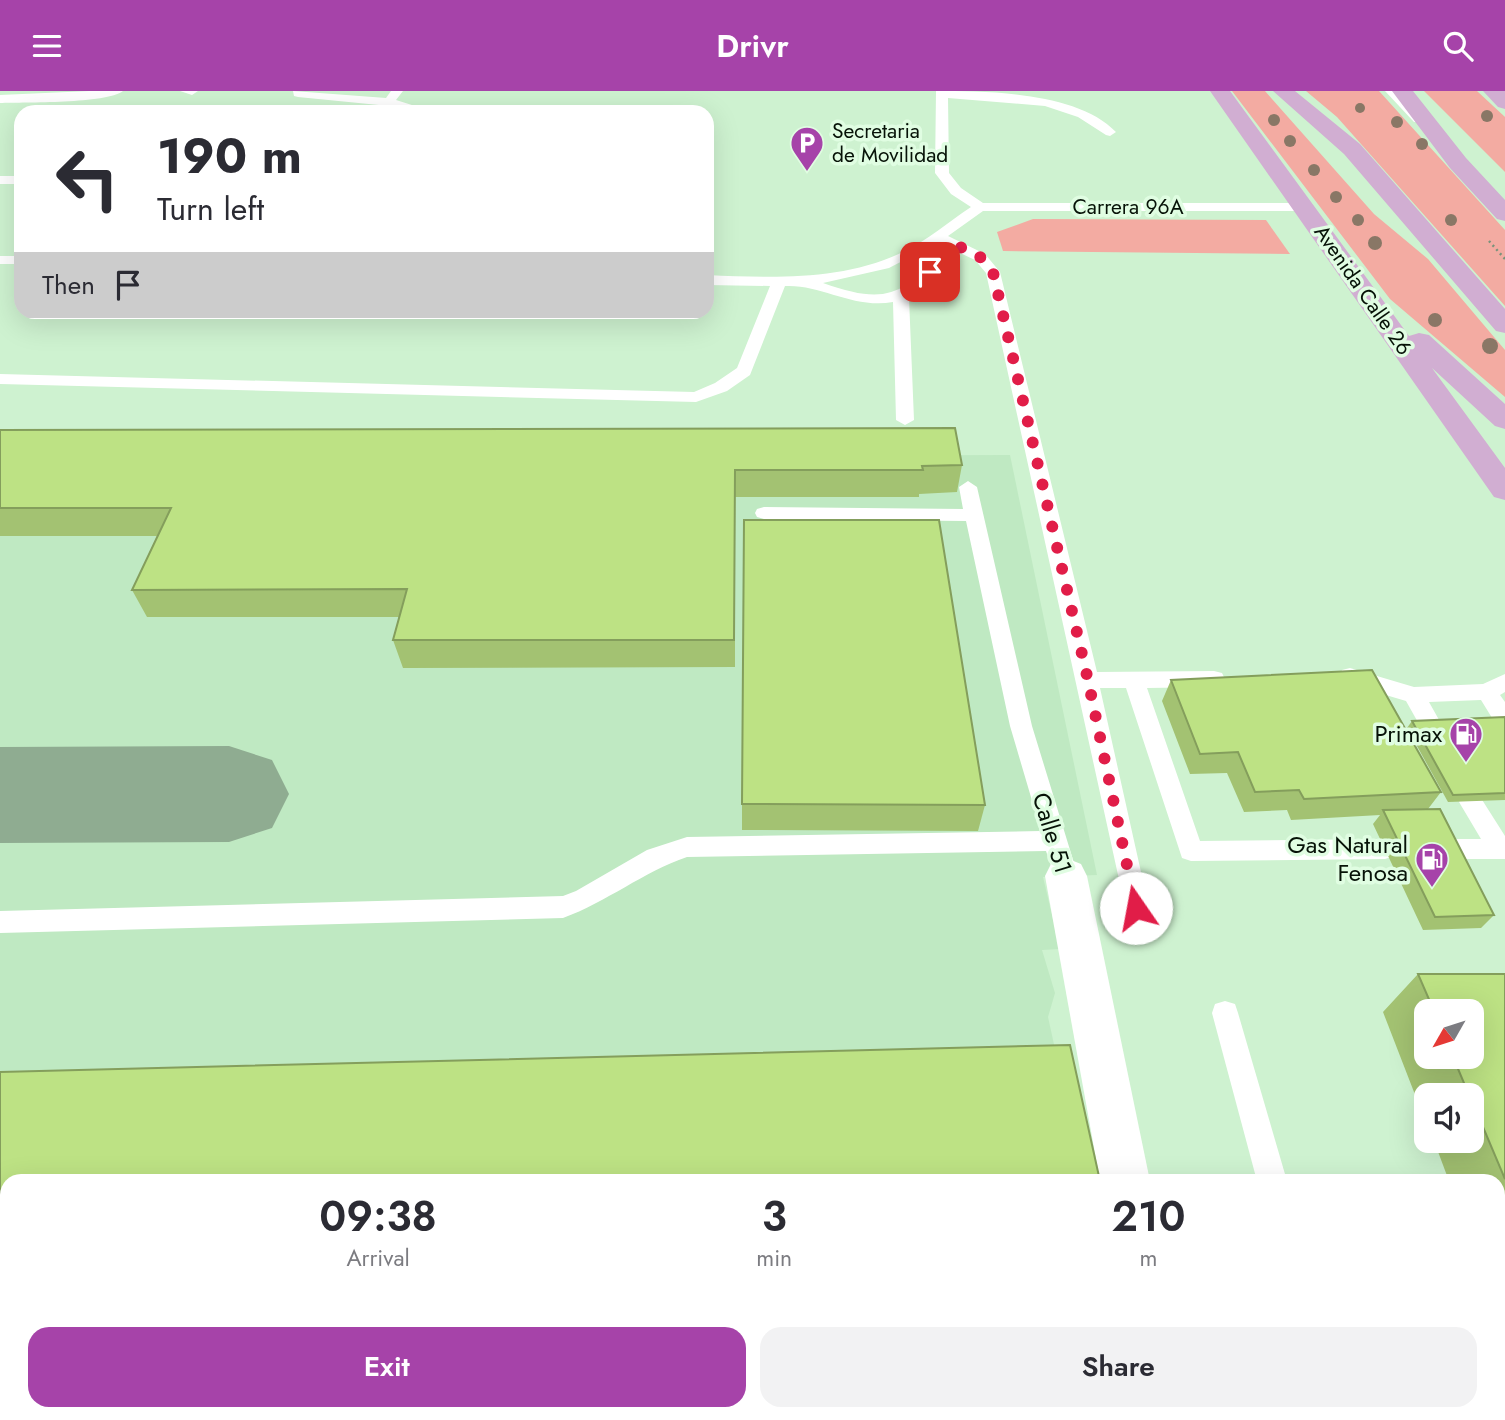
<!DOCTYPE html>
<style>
body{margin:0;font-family:Jost,sans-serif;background:#f2f2f3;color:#2b2b33;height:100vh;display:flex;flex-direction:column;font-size:26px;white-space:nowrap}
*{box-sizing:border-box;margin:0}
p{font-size:23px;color:#7c7c81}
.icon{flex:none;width:38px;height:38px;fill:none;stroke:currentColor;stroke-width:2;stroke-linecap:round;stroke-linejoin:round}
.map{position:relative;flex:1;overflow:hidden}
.sheet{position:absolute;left:0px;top:1083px;width:1505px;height:247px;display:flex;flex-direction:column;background:#fff;border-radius:21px 21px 0 0;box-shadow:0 7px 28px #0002}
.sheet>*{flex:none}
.banner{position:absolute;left:14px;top:14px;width:700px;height:214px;border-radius:21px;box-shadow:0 7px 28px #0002;background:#fff;color:#2b2b33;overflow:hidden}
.needle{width:46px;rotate:231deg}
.controls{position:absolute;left:1414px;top:908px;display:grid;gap:14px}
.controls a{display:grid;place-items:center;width:70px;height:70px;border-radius:14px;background:#fff;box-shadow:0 7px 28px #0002;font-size:35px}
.pin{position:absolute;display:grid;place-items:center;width:60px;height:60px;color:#fff;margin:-30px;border-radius:14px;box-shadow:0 4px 10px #0006}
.me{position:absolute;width:77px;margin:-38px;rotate:348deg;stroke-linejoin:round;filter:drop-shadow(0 0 5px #0008)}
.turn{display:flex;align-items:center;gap:24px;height:147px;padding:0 28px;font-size:32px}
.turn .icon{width:91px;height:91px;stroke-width:2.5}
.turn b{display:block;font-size:49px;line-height:60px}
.then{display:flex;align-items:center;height:66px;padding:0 28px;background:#0003;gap:14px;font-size:26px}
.eta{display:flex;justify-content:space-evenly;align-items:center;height:119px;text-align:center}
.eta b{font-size:42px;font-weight:600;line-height:49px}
.button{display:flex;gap:14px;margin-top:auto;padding:14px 28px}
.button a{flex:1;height:80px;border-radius:21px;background:#a643a9;color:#fff;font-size:28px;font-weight:600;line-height:80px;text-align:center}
.button a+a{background:#f2f2f3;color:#2b2b33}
header{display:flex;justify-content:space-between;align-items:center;height:91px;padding:0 28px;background:#a643a9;color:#fff;font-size:32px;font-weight:600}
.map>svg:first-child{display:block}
.built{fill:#bfe9c2}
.green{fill:#f3aba2}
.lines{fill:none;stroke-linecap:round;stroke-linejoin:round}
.taxiway{fill:#8fac91;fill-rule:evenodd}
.path{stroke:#79937b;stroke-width:2.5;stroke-dasharray:2 3.5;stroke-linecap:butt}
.lane{fill:#fff;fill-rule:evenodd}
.street{fill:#fff;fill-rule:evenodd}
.primary{fill:#d1aed2;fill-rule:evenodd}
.tree{fill:#897766}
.wall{fill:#a3c272;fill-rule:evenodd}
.building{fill:#bde284;stroke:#849e5c;stroke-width:2}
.route{stroke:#e11d48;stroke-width:12;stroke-dasharray:0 21.6}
.labels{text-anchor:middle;stroke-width:7;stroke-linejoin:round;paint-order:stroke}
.far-poi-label{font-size:21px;fill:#061207;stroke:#e0fde2;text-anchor:start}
.far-street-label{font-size:21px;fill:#061207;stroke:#e0fde2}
.poi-label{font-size:24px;fill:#061207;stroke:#e0fde2;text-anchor:end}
.street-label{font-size:24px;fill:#061207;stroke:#e0fde2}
</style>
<header><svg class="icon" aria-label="menu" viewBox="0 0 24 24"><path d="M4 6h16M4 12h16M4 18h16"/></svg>Drivr<svg class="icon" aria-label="search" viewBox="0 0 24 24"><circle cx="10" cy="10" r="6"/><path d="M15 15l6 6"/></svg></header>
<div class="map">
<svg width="1505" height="1329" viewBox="0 0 1505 1329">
<rect width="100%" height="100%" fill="#cef2d0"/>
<polygon class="built" points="1010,364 1097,784 1043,786 1060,858 1042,859 1055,902 1048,926 1084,1090 7,1090 7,1323 1134,1323 0,1329 0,367"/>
<g class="green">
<polygon points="1232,0 1265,0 1374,123 1428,168 1505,259 1505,306 1390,208"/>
<polygon points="1306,0 1379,0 1505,139 1505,215 1337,26"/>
<polygon points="1424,0 1477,0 1505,26 1505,81"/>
<polygon points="1033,128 1266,129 1290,163 1003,160 997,141"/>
</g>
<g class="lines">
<polygon class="taxiway" points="229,655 272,669 289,703 272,737 229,751 0,752 0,656"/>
<polyline class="path" points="1489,150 1505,168"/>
<g class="lane">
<path d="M90,0H123C106,13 25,11 0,12V4Z"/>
<polygon points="180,0 198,0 192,4"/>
<polygon points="293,0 386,7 391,0 403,0 396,9 434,21 413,21 389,15 298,6 294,5"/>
<path d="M936,0C989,0 1078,1 1116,41L1110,45L1106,44L1078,26L1045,15L948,7L949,82L961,97L983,112H1304L1311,116L1304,120H983L948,145L985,163L1000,181L1097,581L1214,580L1222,582L1225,588L1222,594L1214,596L1147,597L1200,750L1385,748L1394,751L1397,758L1394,765L1385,768L1191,770L1182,767L1126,597H1100L1149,817L1145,825L1136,828L1127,825L986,182L975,169L958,161L927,194L909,207L914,329L905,334L896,329L893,211C853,218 821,193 785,195L750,284L727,300L696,311L0,293V283L694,301L715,292L737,277L770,195L707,194V184C773,187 843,190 903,161C928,149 948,131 971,116L951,103L935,82ZM939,151L947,155C903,204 888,215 823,192L889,177Z"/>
<polygon points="1385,0 1398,0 1422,25 1422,31 1414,31"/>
<rect x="0" y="85" width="21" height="8"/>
<rect x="0" y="165" width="21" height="8"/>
<path d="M968,390L977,396L1032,635L1078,785L1075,792L1066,795L1057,792L1046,760L687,766C643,781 607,811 563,827L0,842V820L563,805L576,800L647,759L687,746L1041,740L1010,635L966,430L764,428L757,426L755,422L757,418L764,416L963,418L959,396Z"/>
<polygon points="1350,577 1414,596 1483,593 1505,583 1505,601 1500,604 1505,611 1505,637 1497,635 1481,609 1429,611 1443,636 1440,642 1432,644 1424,642 1406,610 1342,591 1339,585 1342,579"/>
<polygon points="1471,702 1479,704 1505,745 1505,768 1441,768 1432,765 1429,758 1432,751 1441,748 1481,748 1459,711 1463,704"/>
<polygon points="1225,910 1235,913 1238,922 1287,1090 1257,1090 1212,922 1215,913"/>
<polygon points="1320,1323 1354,1323 1356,1329 1322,1329"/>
</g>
<g class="street">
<polygon points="1066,767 1081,773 1087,785 1150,1090 1100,1090 1045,785 1051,773"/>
<polygon points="1142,1323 1198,1323 1199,1329 1143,1329"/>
</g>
<g class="primary">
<polygon points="1210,0 1230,0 1409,245 1419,242 1429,244 1505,313 1505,338 1495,335 1432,277 1505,377 1505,409 1494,406"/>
<polygon points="1273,0 1295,0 1360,53 1505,218 1505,242 1496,240 1344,63"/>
<polygon points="1392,0 1413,0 1466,67 1505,109 1505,130 1497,128 1450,77"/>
<polygon points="1483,0 1505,0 1505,18 1498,16"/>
</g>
</g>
<g class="tree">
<circle cx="1360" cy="17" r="5"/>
<circle cx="1487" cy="25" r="6"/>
<circle cx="1274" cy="29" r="6"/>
<circle cx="1397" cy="31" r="6"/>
<circle cx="1290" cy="50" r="6"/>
<circle cx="1422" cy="53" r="6"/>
<circle cx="1314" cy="79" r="6"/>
<circle cx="1336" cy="106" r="6"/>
<circle cx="1358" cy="129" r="6"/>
<circle cx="1451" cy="129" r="6"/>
<circle cx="1375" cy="152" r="7"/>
<circle cx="1435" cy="229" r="7"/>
<circle cx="1490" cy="255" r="8"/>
</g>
<g class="wall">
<polygon points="0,339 962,374 957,401 919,403 919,406 735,406 735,576 403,577 393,549 399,526 147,526 132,499 157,445 0,445"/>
<polygon points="1171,589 1441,701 1428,718 1494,824 1481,837 1423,839 1373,733 1380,724 1291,729 1287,719 1244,721 1227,682 1190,683 1162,610"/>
<polygon points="1505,626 1505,709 1448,711 1407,637 1412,630"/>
<polygon points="742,713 985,714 978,740 742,739"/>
<path d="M1418,883H1505V1232L1498,1214V1090H1449L1434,1050H1472V1004H1426V1032L1383,921ZM1426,920H1472V966H1426Z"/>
</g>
<g class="building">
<polygon points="955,337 962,374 922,375 923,379 735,379 734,549 393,549 407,498 132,499 171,417 0,417 0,339"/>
<polygon points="744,429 939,429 985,714 742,713"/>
<polygon points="1372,579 1441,701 1304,708 1299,699 1255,701 1238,661 1200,663 1171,589"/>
<polygon points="1505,626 1505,702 1453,704 1412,630"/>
<polygon points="1440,718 1494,824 1435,826 1383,719"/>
<polygon points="1418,883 1505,883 1505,1088 1472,1010 1472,1004 1469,1004 1453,966 1472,966 1472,920 1434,920"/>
<polygon points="1070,954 1100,1090 7,1090 7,1323 1152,1323 1154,1329 0,1329 0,981"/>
</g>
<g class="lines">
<polyline class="route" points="930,181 956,154 980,166 993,181 1088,589 1136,817"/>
</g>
<defs>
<symbol id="parking-pin" viewBox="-11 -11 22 30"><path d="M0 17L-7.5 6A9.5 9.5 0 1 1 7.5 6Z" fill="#a643a9" stroke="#e0fde2"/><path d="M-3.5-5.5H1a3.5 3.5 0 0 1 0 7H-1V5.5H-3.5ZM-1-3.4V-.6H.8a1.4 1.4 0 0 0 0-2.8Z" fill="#fff"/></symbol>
<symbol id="fuel-pin" viewBox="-11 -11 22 30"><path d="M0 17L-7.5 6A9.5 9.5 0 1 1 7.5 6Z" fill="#a643a9" stroke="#e0fde2"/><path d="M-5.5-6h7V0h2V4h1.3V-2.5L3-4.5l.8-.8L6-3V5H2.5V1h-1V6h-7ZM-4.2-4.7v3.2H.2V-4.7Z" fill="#fff"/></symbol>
</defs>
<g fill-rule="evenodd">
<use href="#parking-pin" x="788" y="33" width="38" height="52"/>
<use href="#fuel-pin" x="1447" y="624" width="38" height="52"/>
<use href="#fuel-pin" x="1413" y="749" width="38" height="52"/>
</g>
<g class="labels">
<g class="far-poi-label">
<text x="832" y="47">Secretaria<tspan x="832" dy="24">de Movilidad</tspan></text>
</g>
<g class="far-street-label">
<text x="1128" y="123">Carrera 96A</text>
<text transform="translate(1363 199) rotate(55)" y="7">Avenida Calle 26</text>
</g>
<g class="poi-label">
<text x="1442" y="651">Primax</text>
<text x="1408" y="762">Gas Natural<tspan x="1408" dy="28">Fenosa</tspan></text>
</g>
<g class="street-label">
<text transform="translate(1052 742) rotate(73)" y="8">Calle 51</text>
</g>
</g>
</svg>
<div class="controls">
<a><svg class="needle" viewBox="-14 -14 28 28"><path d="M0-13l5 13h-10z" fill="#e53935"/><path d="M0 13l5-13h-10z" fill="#7c7c81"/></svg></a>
<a><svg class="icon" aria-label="sound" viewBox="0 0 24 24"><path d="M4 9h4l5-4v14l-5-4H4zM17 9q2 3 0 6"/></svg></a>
</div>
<div class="pin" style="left:930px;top:181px;background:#d93025"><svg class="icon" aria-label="arrive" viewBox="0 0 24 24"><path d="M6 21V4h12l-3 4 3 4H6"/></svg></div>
<svg class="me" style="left:1136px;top:817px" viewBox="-20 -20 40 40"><circle r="19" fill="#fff"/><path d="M0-13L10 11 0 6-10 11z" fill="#e11d48"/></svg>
<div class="banner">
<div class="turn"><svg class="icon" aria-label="left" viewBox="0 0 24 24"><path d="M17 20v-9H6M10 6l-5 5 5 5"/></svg><div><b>190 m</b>Turn left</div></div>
<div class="then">Then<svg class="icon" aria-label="arrive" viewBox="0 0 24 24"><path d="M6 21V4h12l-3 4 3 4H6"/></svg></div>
</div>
<section class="sheet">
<div class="eta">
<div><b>09:38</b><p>Arrival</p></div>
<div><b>3</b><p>min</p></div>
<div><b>210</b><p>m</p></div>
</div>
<div class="button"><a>Exit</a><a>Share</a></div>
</section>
</div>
